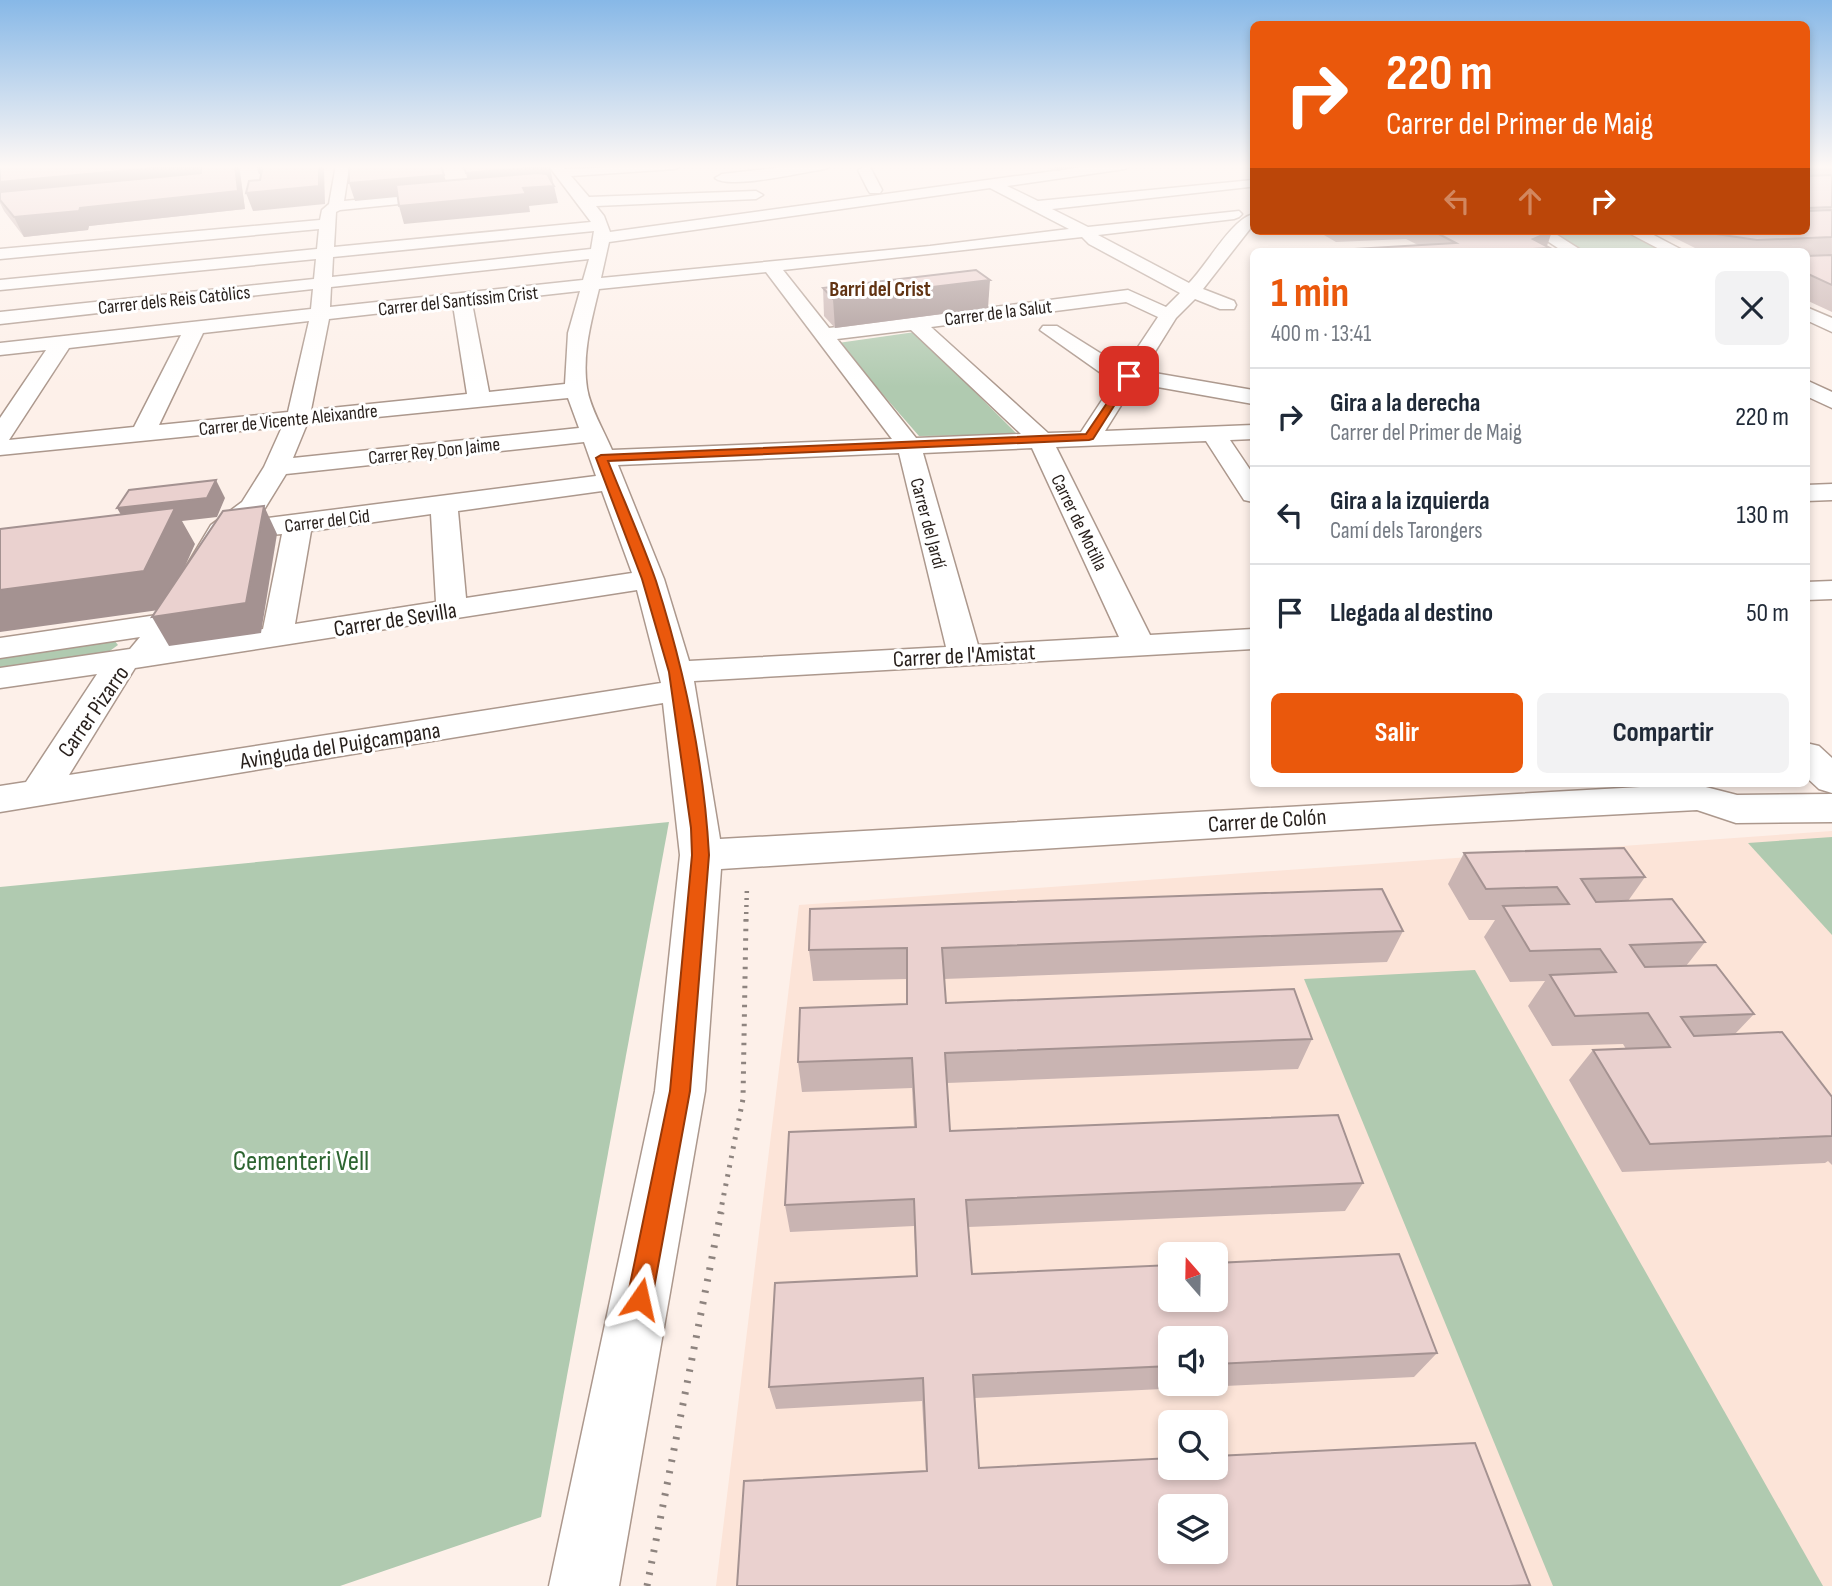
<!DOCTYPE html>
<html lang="es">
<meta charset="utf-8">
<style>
body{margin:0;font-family:"Sofia Sans Condensed",sans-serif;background:#f2f2f3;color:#1f2937;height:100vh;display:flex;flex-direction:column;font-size:26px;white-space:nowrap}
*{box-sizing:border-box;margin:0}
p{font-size:23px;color:#747a83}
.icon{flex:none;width:38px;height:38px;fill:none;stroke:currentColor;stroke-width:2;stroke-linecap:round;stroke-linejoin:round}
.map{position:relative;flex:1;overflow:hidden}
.drawer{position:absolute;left:1250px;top:248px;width:560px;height:539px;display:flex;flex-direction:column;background:#fff;border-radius:10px;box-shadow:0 4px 10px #0003}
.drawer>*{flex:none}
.guide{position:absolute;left:1250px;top:21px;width:560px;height:214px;border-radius:10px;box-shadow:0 4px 10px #0003;background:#ea580c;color:#fff;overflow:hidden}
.needle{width:46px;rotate:340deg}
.buttons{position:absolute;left:1158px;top:1242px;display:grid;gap:14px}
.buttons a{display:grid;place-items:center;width:70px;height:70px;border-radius:10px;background:#fff;box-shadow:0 4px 10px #0003;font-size:35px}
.pin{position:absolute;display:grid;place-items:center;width:60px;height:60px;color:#fff;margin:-30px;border-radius:14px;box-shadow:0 4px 10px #0006}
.me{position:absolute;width:77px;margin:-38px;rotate:11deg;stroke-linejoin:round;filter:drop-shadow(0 0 5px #0008)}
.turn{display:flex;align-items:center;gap:24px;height:147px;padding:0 21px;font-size:32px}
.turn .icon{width:91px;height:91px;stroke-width:2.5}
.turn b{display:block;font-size:49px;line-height:60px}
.lanes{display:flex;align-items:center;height:66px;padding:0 21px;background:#0003;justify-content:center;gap:35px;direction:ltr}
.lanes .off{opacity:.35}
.round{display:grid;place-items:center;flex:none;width:74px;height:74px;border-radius:10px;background:#f2f2f3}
.summary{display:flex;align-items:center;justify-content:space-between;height:119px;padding:0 21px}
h1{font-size:42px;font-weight:700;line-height:52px;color:#ea580c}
.primary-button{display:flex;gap:14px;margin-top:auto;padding:14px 21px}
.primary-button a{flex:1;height:80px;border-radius:10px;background:#ea580c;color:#fff;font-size:28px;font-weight:700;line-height:80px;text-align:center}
.primary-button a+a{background:#f2f2f3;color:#1f2937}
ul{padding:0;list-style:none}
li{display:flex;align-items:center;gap:21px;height:98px;padding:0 21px;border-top:2px solid #e0e1e3}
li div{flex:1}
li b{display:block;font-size:26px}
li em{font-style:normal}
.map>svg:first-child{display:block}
.built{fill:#fce4d8;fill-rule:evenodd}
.green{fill:#b0cab0}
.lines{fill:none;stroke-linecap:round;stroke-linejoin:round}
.minor-casing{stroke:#ac988d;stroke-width:3}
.path-far2{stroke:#8e847f;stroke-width:4.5;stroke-dasharray:2 5;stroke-linecap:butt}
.path-far1{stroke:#8e847f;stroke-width:5;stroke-dasharray:2.5 7;stroke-linecap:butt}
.path{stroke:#8e847f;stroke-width:7;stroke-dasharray:2.5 9;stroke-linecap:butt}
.minor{fill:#fff;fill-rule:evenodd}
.wall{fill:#c9b4b2;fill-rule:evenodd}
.shaded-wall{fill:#a49291}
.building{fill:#ead1cf;stroke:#a49291;stroke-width:2;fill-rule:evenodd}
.route{fill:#ea580c;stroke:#983908;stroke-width:2}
.labels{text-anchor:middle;stroke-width:6;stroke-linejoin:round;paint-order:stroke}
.far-street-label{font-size:19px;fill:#271f1b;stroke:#fff}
.far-neighbourhood-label{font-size:21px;font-weight:bold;fill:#613312;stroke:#fff}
.street-label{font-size:23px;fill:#271f1b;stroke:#fff}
.near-park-label{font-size:28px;fill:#2d6531;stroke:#fff}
</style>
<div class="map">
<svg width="1832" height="1586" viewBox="0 0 1832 1586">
<rect width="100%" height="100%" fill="#fdf0e9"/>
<path class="built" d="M1832,831V1586H716L799,905ZM1171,1255H1216V1300H1171ZM1171,1339H1216V1384H1171ZM1171,1423H1216V1468H1171ZM1171,1507H1216V1552H1171Z"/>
<g class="green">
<polygon points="1549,231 1622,231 1665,252 1587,252"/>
<polygon points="915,332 1018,435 919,436 838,343"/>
<polygon points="114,640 118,645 107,653 0,670 0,654"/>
<polygon points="669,822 541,1517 340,1586 0,1586 0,887"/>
<polygon points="1832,837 1832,935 1748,843"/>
<polygon points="1475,970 1823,1586 1553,1586 1304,979"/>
</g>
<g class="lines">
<defs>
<g id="minor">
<path d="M336,165H353L349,168L344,201L449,191L456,195L449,199L340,210L336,212L334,247L591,222L548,165H562L565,169L682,165L675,169L571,176L589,197L756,191L763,195L756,199L596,206L604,216L610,232L1097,165H1132L1125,169L1007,186L1038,201L1253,180V186L1249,187L1052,209L1088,227L1239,211L1242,214L1239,217L1234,219L1098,235L1189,283C1207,265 1231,220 1253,214V225L1203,289L1234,301L1236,305L1234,309H1220L1195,299L1176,318L1143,371L1253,390V404L1135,383L1105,431L1253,425V439L1230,440L1253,474V502L1244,500L1206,441L1056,447L1150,635L1253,629V649L694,681L720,839L1694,784L1737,795L1832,794V822L1736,823L1697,810L1438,824L721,869L705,1091L619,1586H549L655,1091L680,855L663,703L0,812V786L26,782L97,674L0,688V668L130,649L140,637L0,658V638L157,615L211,525L242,502L264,467L282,427L0,455V418L46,350L0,355V343L311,309L313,289L0,324V312L314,279L316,259L0,290V280L317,249L319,229L0,259V249L320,220L322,210L329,204ZM990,188L1069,229L930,246L601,278L609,242ZM594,231L591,249L332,277L333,257ZM1082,237L1089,244L1180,293L1166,307L1128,290L829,328L783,270ZM589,259L583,280L330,307L331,287ZM766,272L892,439L612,450C604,431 590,408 587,388C582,354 591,322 599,289ZM580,291L568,333L565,384L489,392L472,303ZM1126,302L1158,317L1124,368L1057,326H1043L1040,330L1108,378L1116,379L1081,432L1048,433L931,327ZM453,305L467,394L311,410L329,319ZM309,321L288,412L159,425L203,333ZM911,330L1021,434L916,438L837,339ZM181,335L134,427L9,440L69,348ZM568,398L579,428L293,458L307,424ZM584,442L596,476L253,520L262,513L286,474ZM1032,448L1119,637L978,645L923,453ZM899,453L946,647L689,661L664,579L618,465ZM602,491L632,573L466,598L458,511ZM431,514L436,602L295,624L311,531ZM282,534L263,629L169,643L184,623L232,538ZM637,590L661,683L69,775L135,668Z"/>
<path d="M801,165H832L825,169C804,172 729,190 715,178L722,174Z"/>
<polygon points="865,166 870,167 882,190 880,193 870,193 868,190 858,170"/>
<polygon points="1532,231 1551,231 1584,252 1564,252"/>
<polygon points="1625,231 1646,231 1686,252 1665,252"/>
<polygon points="1806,307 1832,318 1832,332 1806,320"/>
<polygon points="1806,380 1832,392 1832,408 1806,396"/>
<polygon points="1832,484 1832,500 1806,501 1806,485"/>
<polygon points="1832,581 1832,599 1806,600 1806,582"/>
<polygon points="1806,743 1819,746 1832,758 1832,793 1819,789 1806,777"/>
</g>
</defs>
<use href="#minor" class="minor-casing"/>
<polyline class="path-far2" points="746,921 747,886"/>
<polyline class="path-far1" points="720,1214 743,1099 746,919"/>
<polyline class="path" points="647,1586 721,1212"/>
<use href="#minor" class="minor"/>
</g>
<g class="wall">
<polygon points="0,165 239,165 245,209 89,226 88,230 24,237 4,211 0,203"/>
<polygon points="1040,165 1095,165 1055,171"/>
<polygon points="1806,165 1832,165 1832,312 1806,300 1806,252 1703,252 1661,231 1806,231"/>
<polygon points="1317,231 1552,231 1547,246 1550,248 1548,252 1303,252 1418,245 1406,239 1336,242"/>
<polygon points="823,288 988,308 835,328 824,316"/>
<polygon points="1464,853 1645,877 1628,901 1705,942 1686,966 1754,1014 1735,1034 1832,1097 1832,1165 1828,1161 1825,1163 1622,1172 1569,1080 1593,1050 1626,1049 1623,1044 1552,1046 1528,1006 1545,981 1510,982 1484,937 1495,920 1469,920 1448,884"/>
<path d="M1403,931L1387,962L944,979L946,1003L1312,1039L1298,1069L947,1083L950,1131L1363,1183L1345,1211L968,1227L972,1274L1437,1353L1414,1377L975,1398L979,1468L1530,1585L1527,1586H737L926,1471L922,1401L776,1409L769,1387L916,1276L914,1226L790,1232L785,1205L914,1127L912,1088L802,1092L798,1062L907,1004V979L813,981L809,950ZM1171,1339H1216V1384H1171Z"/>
</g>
<g class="shaded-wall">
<polygon points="185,165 201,165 208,180 0,200 0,182"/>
<polygon points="235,165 239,165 245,209 89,226 88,230 24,237 14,217 80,208"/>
<polygon points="256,165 267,165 270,173 259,174"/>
<polygon points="319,165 323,165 324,169 325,204 253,211 246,193"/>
<polygon points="1055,165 1095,165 1055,171"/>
<polygon points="550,166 553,183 470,190 466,173"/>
<polygon points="444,175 449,192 355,201 349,183"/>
<polygon points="554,186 558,203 529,206 530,212 404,224 399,206 523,188"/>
<polygon points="1552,231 1546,248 1533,239"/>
<polygon points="990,280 988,308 835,328 833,299"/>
<polygon points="216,480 225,498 217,517 182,521 195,544 166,609 0,632 0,590 128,527 117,508"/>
<polygon points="264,506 277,534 261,633 169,646 152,617"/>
</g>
<g class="building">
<polygon points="0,165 185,165 0,182"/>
<polygon points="201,165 235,165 238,191 80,208 79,211 14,217 0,200 0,192 201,173"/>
<polygon points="263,165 319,165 319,186 246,193 249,181 260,180"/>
<polygon points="349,165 441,165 444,175 349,183"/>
<polygon points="463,165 549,165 550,166 466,173"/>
<polygon points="537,173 547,174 554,186 523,188 526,194 399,206 396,185"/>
<polygon points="1832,175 1832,207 1806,208 1806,176"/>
<polygon points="1832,210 1832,237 1757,240 1716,234 1710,231 1806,231 1806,211"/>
<polygon points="1433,231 1552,231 1533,239 1550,248 1478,252 1303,252 1456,243"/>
<polygon points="1832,255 1832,285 1806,273 1806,256"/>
<polygon points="976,270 990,280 833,299 823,288"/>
<polygon points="216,480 207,498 117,508 129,490"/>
<polygon points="264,506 246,603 152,617 223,511"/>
<polygon points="175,508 144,571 0,590 0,529"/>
<polygon points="1624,848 1645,877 1581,879 1596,902 1672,899 1705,942 1630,945 1645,967 1716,965 1754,1014 1681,1017 1694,1036 1782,1032 1832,1097 1832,1136 1650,1144 1593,1050 1670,1047 1648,1013 1575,1016 1550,975 1616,972 1600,949 1530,951 1503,906 1569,904 1557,887 1486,889 1464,853"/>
<path d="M1382,889L1403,931L942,948L946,1003L1294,989L1312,1039L945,1053L950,1131L1338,1115L1363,1183L966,1200L972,1274L1171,1265V1300H1216V1263L1399,1254L1437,1353L1216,1364V1339H1171V1366L973,1375L979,1468L1171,1458V1468H1216V1456L1475,1443L1530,1585L1509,1586H737L744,1481L927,1471L923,1378L769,1387L775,1283L917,1276L914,1199L785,1205L789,1132L916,1127L912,1058L798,1062L800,1008L907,1004V948L809,950L810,909ZM1171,1507H1216V1552H1171Z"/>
</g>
<linearGradient id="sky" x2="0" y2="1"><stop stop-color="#87b8e7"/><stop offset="0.43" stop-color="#fef8f5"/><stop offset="1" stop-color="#fef8f5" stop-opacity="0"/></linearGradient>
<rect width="1832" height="387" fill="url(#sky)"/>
<path class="route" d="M1126,375L1133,376L1093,439L1089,440L608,461C624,501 642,541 656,581C684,669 704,763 709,855L690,1091L652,1299L648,1308L640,1311L631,1308L627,1299L670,1091L692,855L691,828L669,672L642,579L596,458L601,455L1086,434Z"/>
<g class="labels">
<g class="far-street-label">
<text transform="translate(174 299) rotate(-6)" y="7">Carrer dels Reis Catòlics</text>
<text transform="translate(458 300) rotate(-6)" y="7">Carrer del Santíssim Crist</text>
<text transform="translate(998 312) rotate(-7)" y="7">Carrer de la Salut</text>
<text transform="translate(288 419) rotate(-6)" y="7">Carrer de Vicente Aleixandre</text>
<text transform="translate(434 450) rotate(-6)" y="7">Carrer Rey Don Jaime</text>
<text transform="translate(327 520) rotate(-7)" y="7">Carrer del Cid</text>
<text transform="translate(1080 522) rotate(64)" y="7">Carrer de Motilla</text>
<text transform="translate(929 523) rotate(75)" y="7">Carrer del Jardí</text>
</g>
<g class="far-neighbourhood-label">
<text x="880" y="296">Barri del Crist</text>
</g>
<g class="street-label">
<text transform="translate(395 619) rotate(-9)" y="8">Carrer de Sevilla</text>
<text transform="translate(964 655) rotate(-3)" y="8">Carrer de l'Amistat</text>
<text transform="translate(93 711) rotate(-55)" y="8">Carrer Pizarro</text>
<text transform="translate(340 745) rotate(-9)" y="8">Avinguda del Puigcampana</text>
<text transform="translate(1267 820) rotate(-4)" y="8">Carrer de Colón</text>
</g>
<g class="near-park-label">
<text x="301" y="1170">Cementeri Vell</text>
</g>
</g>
</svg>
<div class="buttons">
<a><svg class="needle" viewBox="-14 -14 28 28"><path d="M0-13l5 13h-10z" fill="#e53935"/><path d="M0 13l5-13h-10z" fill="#747a83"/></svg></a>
<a><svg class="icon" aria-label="sound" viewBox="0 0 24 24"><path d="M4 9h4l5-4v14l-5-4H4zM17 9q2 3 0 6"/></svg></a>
<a><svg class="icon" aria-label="search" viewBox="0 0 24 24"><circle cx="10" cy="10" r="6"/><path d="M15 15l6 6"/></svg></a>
<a><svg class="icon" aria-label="layers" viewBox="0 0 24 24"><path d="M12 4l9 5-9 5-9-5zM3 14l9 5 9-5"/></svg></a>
</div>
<div class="pin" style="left:1129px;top:376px;background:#d93025"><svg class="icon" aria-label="arrive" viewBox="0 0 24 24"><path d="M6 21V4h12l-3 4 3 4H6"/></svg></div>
<svg class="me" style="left:640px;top:1299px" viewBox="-20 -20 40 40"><path d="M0-17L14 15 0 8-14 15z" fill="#ea580c" stroke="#fff" stroke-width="4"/></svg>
<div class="guide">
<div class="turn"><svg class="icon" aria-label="right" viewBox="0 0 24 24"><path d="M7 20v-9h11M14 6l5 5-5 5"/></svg><div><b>220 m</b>Carrer del Primer de Maig</div></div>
<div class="lanes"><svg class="icon off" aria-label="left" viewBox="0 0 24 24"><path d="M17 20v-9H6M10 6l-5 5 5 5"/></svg><svg class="icon off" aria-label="ahead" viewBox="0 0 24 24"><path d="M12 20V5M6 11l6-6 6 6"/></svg><svg class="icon" aria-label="right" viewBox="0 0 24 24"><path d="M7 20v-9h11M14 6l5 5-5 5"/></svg></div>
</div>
<section class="drawer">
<div class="summary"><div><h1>1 min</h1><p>400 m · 13:41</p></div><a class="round"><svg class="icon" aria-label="close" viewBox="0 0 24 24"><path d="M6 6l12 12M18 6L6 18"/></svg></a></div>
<ul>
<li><svg class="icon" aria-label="right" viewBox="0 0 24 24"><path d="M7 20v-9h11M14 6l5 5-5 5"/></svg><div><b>Gira a la derecha</b><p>Carrer del Primer de Maig</p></div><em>220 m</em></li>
<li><svg class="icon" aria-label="left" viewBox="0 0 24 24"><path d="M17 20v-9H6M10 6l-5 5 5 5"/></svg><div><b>Gira a la izquierda</b><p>Camí dels Tarongers</p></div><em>130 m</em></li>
<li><svg class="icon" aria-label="arrive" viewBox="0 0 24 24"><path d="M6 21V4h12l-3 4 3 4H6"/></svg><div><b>Llegada al destino</b></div><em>50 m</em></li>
</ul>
<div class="primary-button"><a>Salir</a><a>Compartir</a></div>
</section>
</div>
